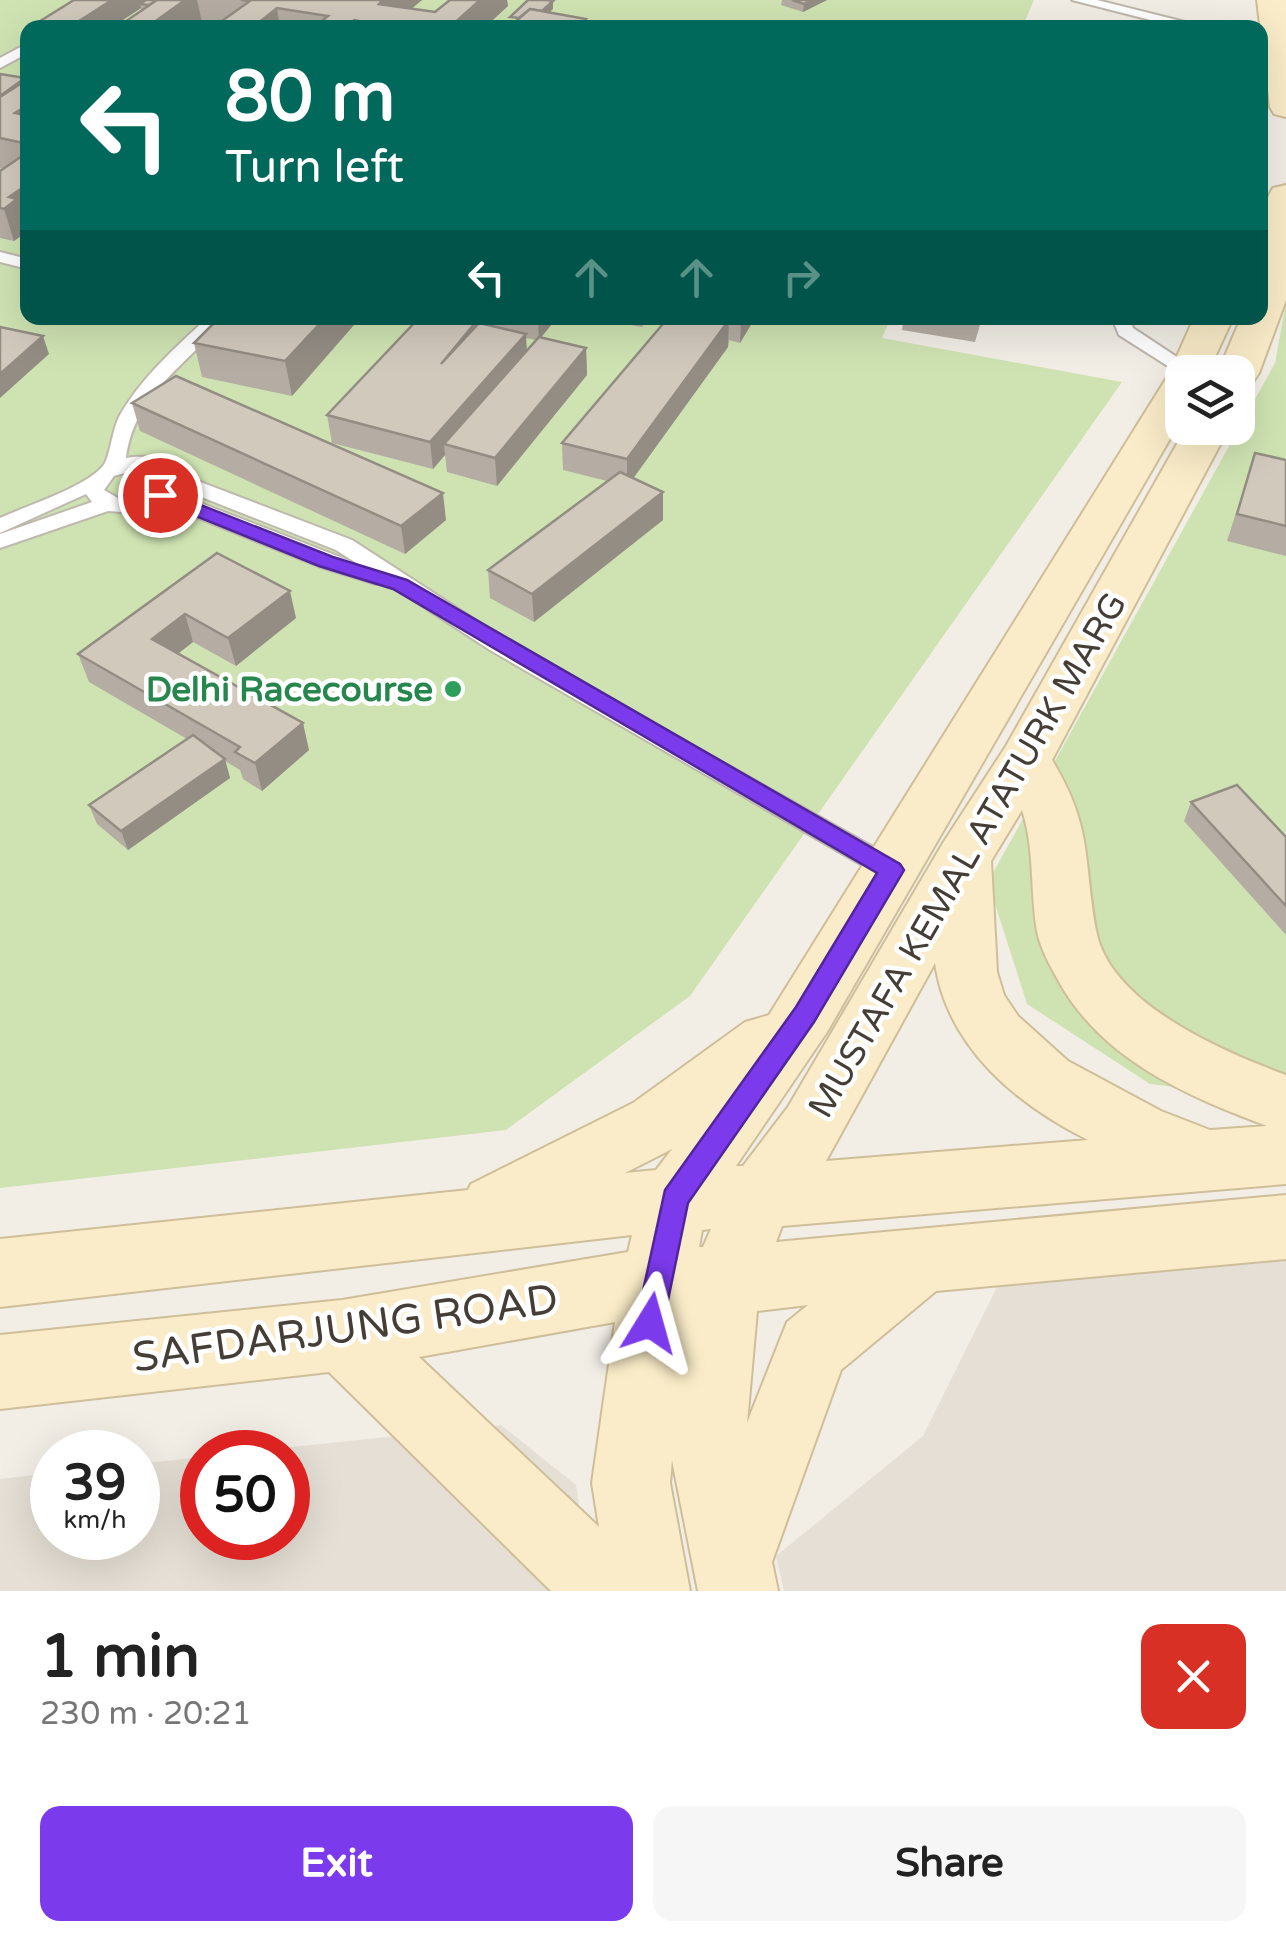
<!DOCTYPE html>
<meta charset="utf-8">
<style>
body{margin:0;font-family:"Varela Round",sans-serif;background:#f6f6f6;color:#222;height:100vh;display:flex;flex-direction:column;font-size:38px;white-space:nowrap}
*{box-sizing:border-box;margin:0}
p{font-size:32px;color:#767676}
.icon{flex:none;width:55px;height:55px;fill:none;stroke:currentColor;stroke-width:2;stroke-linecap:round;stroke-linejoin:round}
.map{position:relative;height:1591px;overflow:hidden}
.panel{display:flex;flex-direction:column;background:#fff;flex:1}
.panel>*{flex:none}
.top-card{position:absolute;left:20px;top:20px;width:1248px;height:305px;border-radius:20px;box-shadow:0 10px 40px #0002;background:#00695c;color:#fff;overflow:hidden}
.fabs{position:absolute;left:1165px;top:355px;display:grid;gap:20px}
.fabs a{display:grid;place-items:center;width:90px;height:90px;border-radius:20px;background:#fff;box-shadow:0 10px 40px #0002;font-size:50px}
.speed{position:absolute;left:30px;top:1430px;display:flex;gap:20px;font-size:50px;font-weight:700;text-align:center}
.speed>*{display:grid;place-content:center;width:130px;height:130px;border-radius:50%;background:#fff;box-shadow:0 10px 40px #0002;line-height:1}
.speed small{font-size:25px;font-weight:400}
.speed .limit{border:15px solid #d22;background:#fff;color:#111}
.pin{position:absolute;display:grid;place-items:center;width:85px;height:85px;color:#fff;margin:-42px;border:5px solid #fff;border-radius:50%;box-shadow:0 2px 10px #0007}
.me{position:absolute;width:110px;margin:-55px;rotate:8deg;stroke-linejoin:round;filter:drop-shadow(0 0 8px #0008)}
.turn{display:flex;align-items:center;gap:35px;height:210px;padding:0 40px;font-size:45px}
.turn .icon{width:130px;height:130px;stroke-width:2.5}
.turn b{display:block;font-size:70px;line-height:85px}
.lanes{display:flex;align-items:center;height:95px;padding:0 40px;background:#0003;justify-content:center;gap:50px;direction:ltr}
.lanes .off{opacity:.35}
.round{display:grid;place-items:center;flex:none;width:105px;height:105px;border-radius:20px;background:#f6f6f6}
.headline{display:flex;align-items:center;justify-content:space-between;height:170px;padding:0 40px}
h1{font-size:60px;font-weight:700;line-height:75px}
.cta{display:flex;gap:20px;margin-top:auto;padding:20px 40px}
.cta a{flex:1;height:115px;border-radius:20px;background:#7c3aed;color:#fff;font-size:40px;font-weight:700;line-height:115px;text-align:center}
.cta a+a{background:#f6f6f6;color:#222}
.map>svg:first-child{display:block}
.residential{fill:#e5dfd5}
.green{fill:#cfe3b2}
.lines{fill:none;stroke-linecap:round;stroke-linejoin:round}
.lane-casing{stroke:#bfb8ad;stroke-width:4}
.secondary-casing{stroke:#cebe99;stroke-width:4}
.lane{fill:#fff;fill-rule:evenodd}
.secondary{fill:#faecc8;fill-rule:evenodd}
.wall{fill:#b5ada3;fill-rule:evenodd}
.shaded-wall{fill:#938d84}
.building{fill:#d2c9bd;stroke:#938d84;stroke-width:2.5}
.route{fill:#7c3aed;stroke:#51269a;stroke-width:2.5}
.leisure-dot{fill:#2e9e5b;stroke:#fff;stroke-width:4}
.labels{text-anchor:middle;stroke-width:9;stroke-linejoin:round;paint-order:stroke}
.leisure-label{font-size:35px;font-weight:bold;fill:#27864d;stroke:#fff;text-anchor:end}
.street-label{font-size:35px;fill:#443e36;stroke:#fff}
.near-street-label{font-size:42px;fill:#443e36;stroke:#fff}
</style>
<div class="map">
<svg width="1286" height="1591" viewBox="0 0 1286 1591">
<rect width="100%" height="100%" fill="#f2eee6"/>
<g class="residential">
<polygon points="1286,1257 1286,1591 784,1591 776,1556 923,1436 997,1287"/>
<polygon points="501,1425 576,1485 592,1591 0,1591 0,1479 52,1473 52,1538 138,1538 138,1464 202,1457 202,1538 288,1538 288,1452 245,1452"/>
</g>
<g class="green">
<polygon points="0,0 1034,0 1022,28 28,28 28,318 891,318 882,338 1122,382 690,996 506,1130 0,1188"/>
<polygon points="1286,303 1286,1100 1150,1084 1027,1004 988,882 1275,363"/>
</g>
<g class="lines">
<defs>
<g id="lane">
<polygon points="1072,0 1097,0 1209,28 1182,28"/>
<polygon points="28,43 28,53 0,68 0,58"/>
<polygon points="0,252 28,259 28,269 0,262"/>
<path d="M207,318H226C188,364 134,394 126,458C143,455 167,457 177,473L352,540L506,640L901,863L905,870L901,877H883L490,650L384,581L376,584L318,566L161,503L135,513L108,511L0,548V534L92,502L86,494L0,533V518C28,505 84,488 103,466C110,458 112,429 120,415C142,377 175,348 207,318ZM142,468L159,477L150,492L123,501L104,490L114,476ZM176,487L336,550L358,564L172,492Z"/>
<polygon points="1112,318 1130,318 1133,328 1198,371 1182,375 1119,335"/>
</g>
<g id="secondary">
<polygon points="1257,0 1286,0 1286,117 1274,114 1270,107"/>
<path d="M1286,185V300L1259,373L1253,382L1238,385V372H1218L1241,318H1260C1260,283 1254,217 1273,188Z"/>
<path d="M1194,318H1233L1208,372H1182V418L827,1032L736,1166H743L788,1107L943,843L1006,746L1186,428H1229L1052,760C1093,828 1083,858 1096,930C1109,1004 1224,1052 1286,1075V1184L782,1226L776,1242L1286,1195V1259L936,1291L841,1370L772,1562L778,1591H698L672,1460L670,1483L690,1591H551L329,1372L0,1409V1335L342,1300L628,1252L632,1235L0,1307V1239L468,1190L471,1184L633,1103L745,1022L769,1015L1169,374ZM1022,810C1035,850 1030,890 1037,931C1040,948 1050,965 1058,980C1102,1060 1185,1095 1267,1126L1210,1130L1161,1111L1068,1061L1018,1016L1004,995L997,972L991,861ZM935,963C947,1047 1016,1104 1088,1140L826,1161ZM672,1149L656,1170L625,1173ZM711,1229L703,1247H699L702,1230ZM808,1305L787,1322L747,1423L757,1311ZM615,1322L592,1483L599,1527L419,1357Z"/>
</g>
</defs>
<use href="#lane" class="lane-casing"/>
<use href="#secondary" class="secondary-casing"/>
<use href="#lane" class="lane"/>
<use href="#secondary" class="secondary"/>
</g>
<g class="wall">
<path d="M74,0H422L411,9L435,12L450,0H507L508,6L484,28H212L216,24L202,22L194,28H29ZM141,8V11L119,26L115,25Z"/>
<polygon points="782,0 827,0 803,12 781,5"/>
<polygon points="0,74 25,80 28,79 28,224 25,225 27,232 14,241 0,238 0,171 4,169 0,168"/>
<polygon points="360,318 292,396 202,377 194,343"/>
<path d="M419,318H557L541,337L586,348L587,375L497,486L447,472L445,455L433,469L332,443L327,415ZM526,338L536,340L527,351Z"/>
<polygon points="591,318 648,318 642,327"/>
<polygon points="668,318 755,318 740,343 729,340 728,347 633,478 663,520 534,622 490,598 488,570 607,481 563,470 562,443"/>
<polygon points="904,318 982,318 975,342 902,330"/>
<polygon points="132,403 446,520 405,554 140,431"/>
<polygon points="1255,453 1286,460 1286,556 1227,541"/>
<polygon points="217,553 296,618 236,666 193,642 178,653 309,750 262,791 243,779 240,770 225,761 230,778 128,850 97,824 89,805 187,739 89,682 78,654"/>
<polygon points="1191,802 1286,837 1286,935 1184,821"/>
</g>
<g class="shaded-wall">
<polygon points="112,0 153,0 140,4 141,8 111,28 68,28"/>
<polygon points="171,0 197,0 202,22 194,28 146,28"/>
<polygon points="383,0 422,0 391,26 379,4"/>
<polygon points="480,0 507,0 508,6 484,28 449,28"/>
<polygon points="811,0 827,0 803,12 804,4"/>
<polygon points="553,1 553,9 534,28 533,20"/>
<polygon points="277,8 280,28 252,28"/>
<polygon points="586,19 586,28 577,28"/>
<polygon points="28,105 28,142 24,144 15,113"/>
<polygon points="28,184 28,224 25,225 27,232 14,241 4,209 9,197"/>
<polygon points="325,318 360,318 292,396 285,361"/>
<polygon points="538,318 557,318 539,340"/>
<polygon points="745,318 755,318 740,343 741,324"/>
<polygon points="729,320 728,347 627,487 627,459"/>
<polygon points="526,334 527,361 444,444 445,455 433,469 430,442"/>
<polygon points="43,336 49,354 0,398 0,374"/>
<polygon points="586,348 587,375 497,486 495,458"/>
<polygon points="663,492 663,520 534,622 532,594"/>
<polygon points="443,493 446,520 405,554 401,526"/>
<polygon points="290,591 296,618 236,666 228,638"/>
<polygon points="185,614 193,642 161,667 152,639"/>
<polygon points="303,723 309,750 262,791 255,763"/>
<polygon points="225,759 230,778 128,850 121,831"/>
</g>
<g class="building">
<polygon points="74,0 112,0 68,28 29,28"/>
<polygon points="146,0 157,0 149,5 140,4"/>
<polygon points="157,0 185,0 146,28 109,28 113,25 119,26"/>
<polygon points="241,0 383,0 379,4 435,12 450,0 480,0 449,28 400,28 354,20 345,28 313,28 328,16 277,8 252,28 212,28 250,1"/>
<polygon points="528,0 546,0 553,1 542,11 530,9 519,18 510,17"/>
<polygon points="792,0 811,0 804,4"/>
<polygon points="530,9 586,19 577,28 508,28"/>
<polygon points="830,24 834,28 813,28"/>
<polygon points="0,74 25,78 0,96"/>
<polygon points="28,79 28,105 15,113 28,116 28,144 0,138 0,97"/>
<polygon points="28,152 28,184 9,197 17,199 4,209 0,208 0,171"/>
<polygon points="219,318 325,318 285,361 194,343"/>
<polygon points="419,318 451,318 475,323 441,364 479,323 526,334 430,442 327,415"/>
<polygon points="668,318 717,318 729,320 627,459 562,443"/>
<polygon points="717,318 745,318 741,324"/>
<polygon points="941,318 980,318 979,323"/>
<polygon points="0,327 43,336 0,374"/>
<polygon points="539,337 586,348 495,458 444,444"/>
<polygon points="176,376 443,493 401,526 132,403"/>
<polygon points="1255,453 1286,460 1286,526 1237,514"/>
<polygon points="620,472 663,492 532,594 488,570"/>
<polygon points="217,553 290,591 228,638 185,614 152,639 303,723 255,763 235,752 240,747 78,654"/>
<polygon points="193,735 225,759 121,831 89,805"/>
<polygon points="1237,785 1286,837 1286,906 1191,802"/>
</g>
<polygon class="route" points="160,489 333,557 407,580 900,864 904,870 900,877 814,1022 688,1203 661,1334 650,1338 640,1334 636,1323 665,1190 796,1007 877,873 393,589 319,566 154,499 154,491"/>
<circle class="leisure-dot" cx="453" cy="689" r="10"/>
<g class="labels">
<g class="leisure-label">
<text x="433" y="701">Delhi Racecourse</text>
</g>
<g class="street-label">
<text transform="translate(967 855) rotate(-60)" y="12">MUSTAFA KEMAL ATATURK MARG</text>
</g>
<g class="near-street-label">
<text transform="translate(345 1327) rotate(-8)" y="15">SAFDARJUNG ROAD</text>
</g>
</g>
</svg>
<div class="fabs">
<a><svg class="icon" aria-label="layers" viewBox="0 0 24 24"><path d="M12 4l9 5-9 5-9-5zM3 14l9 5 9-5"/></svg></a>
</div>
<div class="speed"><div>39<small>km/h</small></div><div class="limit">50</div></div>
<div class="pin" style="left:160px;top:495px;background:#d93025"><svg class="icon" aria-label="arrive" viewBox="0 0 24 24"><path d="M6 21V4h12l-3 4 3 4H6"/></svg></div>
<svg class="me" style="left:650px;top:1323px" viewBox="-20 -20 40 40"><path d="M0-17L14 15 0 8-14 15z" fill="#7c3aed" stroke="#fff" stroke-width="4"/></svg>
<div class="top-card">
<div class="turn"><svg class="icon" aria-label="left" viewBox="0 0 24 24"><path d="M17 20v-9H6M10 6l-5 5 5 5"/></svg><div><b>80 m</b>Turn left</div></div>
<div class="lanes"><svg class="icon" aria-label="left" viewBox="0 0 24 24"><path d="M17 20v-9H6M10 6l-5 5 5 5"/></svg><svg class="icon off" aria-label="ahead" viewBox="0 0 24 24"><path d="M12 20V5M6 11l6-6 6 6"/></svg><svg class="icon off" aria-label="ahead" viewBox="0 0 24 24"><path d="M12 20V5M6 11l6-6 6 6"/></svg><svg class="icon off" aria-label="right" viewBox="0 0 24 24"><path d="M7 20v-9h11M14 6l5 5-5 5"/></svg></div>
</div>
</div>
<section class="panel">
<div class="headline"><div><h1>1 min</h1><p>230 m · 20:21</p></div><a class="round" style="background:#d93025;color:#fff"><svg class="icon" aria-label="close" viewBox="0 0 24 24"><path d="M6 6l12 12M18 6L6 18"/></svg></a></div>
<div class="cta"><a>Exit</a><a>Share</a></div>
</section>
